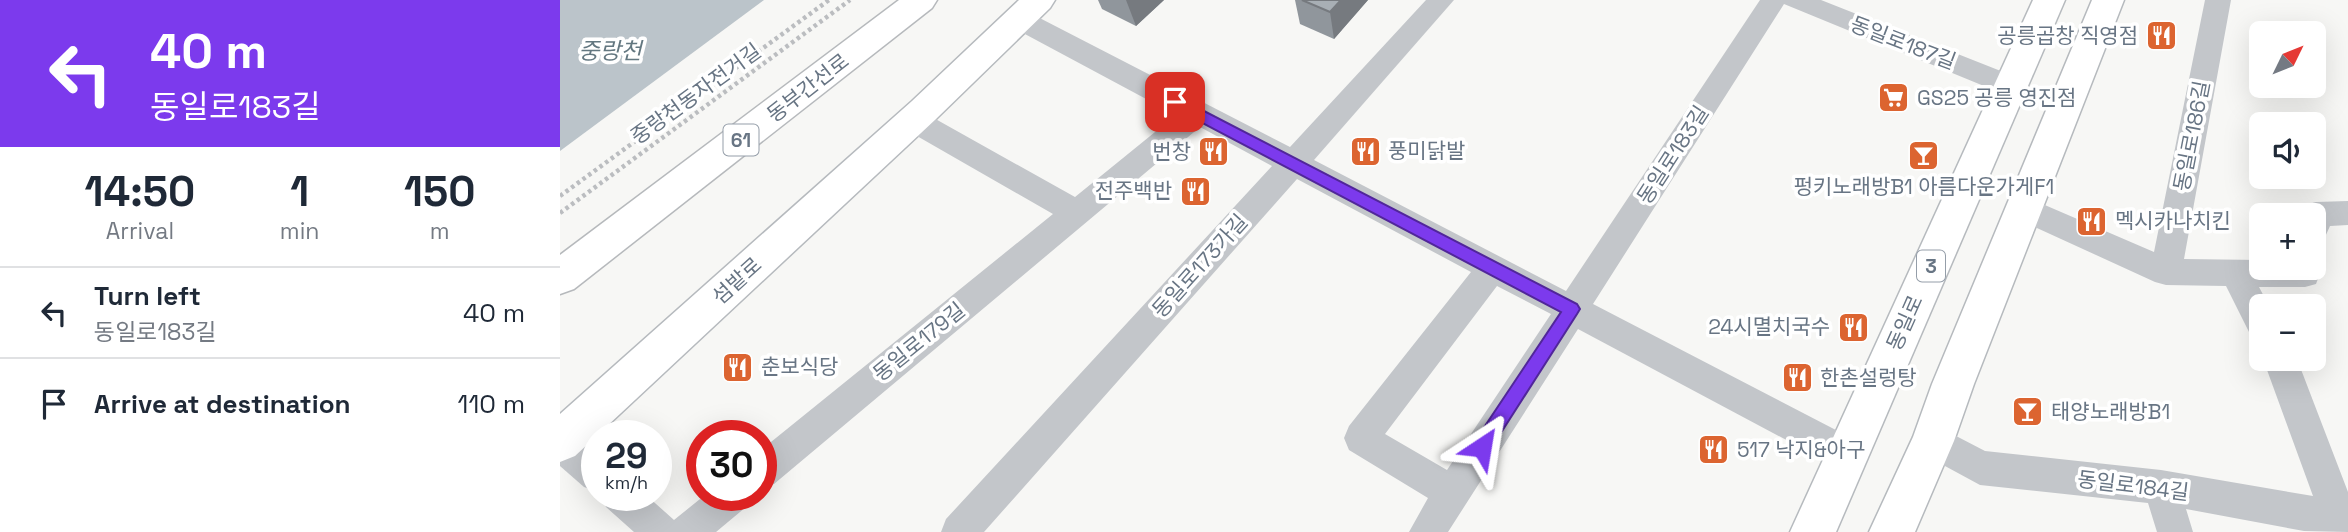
<!DOCTYPE html>
<meta charset="utf-8">
<style>
body{margin:0;font-family:"Space Grotesk","Noto Sans KR",sans-serif;background:#f2f2f3;color:#1f2937;height:100vh;display:flex;flex-direction:column;font-size:26px;white-space:nowrap}
*{box-sizing:border-box;margin:0}
p{font-size:23px;color:#747a83}
.icon{flex:none;width:38px;height:38px;fill:none;stroke:currentColor;stroke-width:2;stroke-linecap:round;stroke-linejoin:round}
.map{position:relative;flex:1;overflow:hidden}
.sheet{display:flex;flex-direction:column;background:#fff;width:560px}
.sheet>*{flex:none}
.guide{background:#7c3aed;color:#fff;overflow:hidden}
.needle{width:46px;rotate:47deg}
.buttons{position:absolute;left:1689px;top:21px;display:grid;gap:14px}
.buttons a{display:grid;place-items:center;width:77px;height:77px;border-radius:10px;background:#fff;box-shadow:0 7px 28px #0002;font-size:35px}
.speed{position:absolute;left:21px;top:420px;display:flex;gap:14px;font-size:35px;font-weight:700;text-align:center}
.speed>*{display:grid;place-content:center;width:91px;height:91px;border-radius:50%;background:#fff;box-shadow:0 7px 28px #0002;line-height:1}
.speed small{font-size:18px;font-weight:400}
.speed .limit{border:10px solid #d22;background:#fff;color:#111}
.pin{position:absolute;display:grid;place-items:center;width:60px;height:60px;color:#fff;margin:-30px;border-radius:14px;box-shadow:0 4px 10px #0006}
.me{position:absolute;width:77px;margin:-38px;rotate:33deg;stroke-linejoin:round;filter:drop-shadow(0 0 5px #0008)}
.turn{display:flex;align-items:center;gap:24px;height:147px;padding:0 35px;font-size:32px}
.turn .icon{width:91px;height:91px;stroke-width:2.5}
.turn b{display:block;font-size:49px;line-height:60px}
.eta{display:flex;justify-content:space-evenly;align-items:center;height:119px;text-align:center}
.eta b{font-size:42px;font-weight:800;line-height:49px}
ul{padding:0;list-style:none}
li{display:flex;align-items:center;gap:21px;height:91px;padding:0 35px;border-top:2px solid #e0e1e3}
li div{flex:1}
li b{display:block;font-size:26px}
li em{font-style:normal}
main{display:flex;flex:1;min-height:0}
.map>svg:first-child{display:block}
.water{fill:#bbc4ca}
.lines{fill:none;stroke-linecap:round;stroke-linejoin:round}
.secondary-casing{stroke:#b6babe;stroke-width:3}
.primary-casing{stroke:#b6babe;stroke-width:3}
.highway-casing{stroke:#b6b9bc;stroke-width:3}
.path{stroke:#bbbdc0;stroke-width:4.5;stroke-dasharray:3.5 3.5;stroke-linecap:butt}
.street{fill:#c3c6ca;fill-rule:evenodd}
.secondary{fill:#fff;fill-rule:evenodd}
.primary{fill:#fff;fill-rule:evenodd}
.highway{fill:#fff;fill-rule:evenodd}
.wall{fill:#90969c}
.shaded-wall{fill:#767a7f}
.building{fill:#a8afb5;stroke:#767a7f;stroke-width:2}
.route{fill:#7c3aed;stroke:#51269a;stroke-width:2}
.labels{text-anchor:middle;stroke-width:7;stroke-linejoin:round;paint-order:stroke}
.shield{fill:#fff;stroke:#959ea9;stroke-width:2}
.shield-label{font-size:19px;font-weight:bold;fill:#687584}
.poi-label{font-size:21px;fill:#687584;stroke:#fff;text-anchor:start}
.street-label{font-size:21px;fill:#687584;stroke:#fff}
.water-label{font-size:23px;font-style:italic;fill:#637780;stroke:#fff}
</style>
<main>
<section class="sheet">
<div class="guide">
<div class="turn"><svg class="icon" aria-label="left" viewBox="0 0 24 24"><path d="M17 20v-9H6M10 6l-5 5 5 5"/></svg><div><b>40 m</b>동일로183길</div></div>
</div>
<div class="eta">
<div><b>14:50</b><p>Arrival</p></div>
<div><b>1</b><p>min</p></div>
<div><b>150</b><p>m</p></div>
</div>
<ul>
<li><svg class="icon" aria-label="left" viewBox="0 0 24 24"><path d="M17 20v-9H6M10 6l-5 5 5 5"/></svg><div><b>Turn left</b><p>동일로183길</p></div><em>40 m</em></li>
<li><svg class="icon" aria-label="arrive" viewBox="0 0 24 24"><path d="M6 21V4h12l-3 4 3 4H6"/></svg><div><b>Arrive at destination</b></div><em>110 m</em></li>
</ul>
</section>
<div class="map">
<svg width="1788" height="532" viewBox="0 0 1788 532">
<rect width="100%" height="100%" fill="#f7f7f5"/>
<polygon class="water" points="0,0 204,0 0,151"/>
<g class="lines">
<defs>
<polygon id="secondary" points="459,0 495,0 490,8 376,119 15,456 0,462 0,414 352,101"/>
<g id="primary">
<polygon points="1473,0 1505,0 1276,532 1230,532"/>
<polygon points="1532,0 1564,0 1414,384 1394,441 1355,532 1309,532 1353,437 1372,384"/>
</g>
<polygon id="highway" points="339,0 377,0 372,8 14,289 0,294 0,255"/>
</defs>
<use href="#secondary" class="secondary-casing"/>
<use href="#primary" class="primary-casing"/>
<use href="#highway" class="highway-casing"/>
<g class="path">
<polyline points="0,196 269,0"/>
<polyline points="0,213 290,0"/>
</g>
<g class="street">
<path d="M866,0H894L754,160L1006,291L1200,0H1261L1461,79L1465,86L1461,93L1451,96L1441,93L1224,4L1033,304L1299,442L1305,454L1299,466L1287,471L1275,466L1018,329L888,532H849L868,498L789,450L784,438L789,426L911,272L737,179L424,532H381L386,519L712,166L640,127L214,484L201,489V450L493,214L343,128L339,120L343,112L353,109L363,112L515,197L616,115L450,26L446,19L450,12L459,10L468,12L730,147ZM937,286L991,314L887,470L825,434Z"/>
<polygon points="1645,0 1671,0 1624,259 1701,260 1701,268 1754,268 1754,257 1757,259 1762,268 1756,284 1745,287 1699,287 1709,306 1701,306 1701,336 1689,332 1666,286 1606,285 1595,282 1453,217 1449,208 1453,199 1464,196 1594,252"/>
<polygon points="1788,201 1788,225 1770,226 1765,237 1754,241 1754,215 1741,215 1745,205 1756,202"/>
<polygon points="1703,359 1737,359 1788,492 1788,532 1744,531 1626,509 1633,532 1597,532 1588,503 1420,485 1361,453 1355,441 1361,429 1373,424 1425,451 1601,470 1753,496"/>
<polygon points="0,426 12,431 37,452 37,492 24,487 0,466"/>
<polygon points="41,495 86,495 114,520 145,495 191,495 186,507 156,532 74,532 46,507"/>
</g>
<use href="#secondary" class="secondary"/>
<use href="#primary" class="primary"/>
<use href="#highway" class="highway"/>
</g>
<g class="wall">
<polygon points="538,0 604,0 576,26 542,9"/>
<polygon points="735,0 808,0 774,39 740,24"/>
</g>
<g class="shaded-wall">
<polygon points="566,0 604,0 576,26"/>
<polygon points="781,0 808,0 774,39 770,12"/>
</g>
<polygon class="building" points="742,0 781,0 770,12"/>
<polygon class="route" points="615,96 1017,304 1020,309 1017,314 928,453 922,456 915,453 913,447 915,441 1001,312 610,106 610,98"/>
<defs>
<symbol id="restaurant-square" viewBox="-11 -11 22 22"><rect x="-9" y="-9" width="18" height="18" rx="4" fill="#dc6430" stroke="#fff"/><path d="M-5-6h1v4h1v-4h1v4h1v-4h1v5L-1.5 .5V6h-2V.5L-5-1ZM5-6V6H3V1.5H1.5Q1.5-4 5-6Z" fill="#fff"/></symbol>
<symbol id="supermarket-square" viewBox="-11 -11 22 22"><rect x="-9" y="-9" width="18" height="18" rx="4" fill="#dc6430" stroke="#fff"/><path d="M-6-5.5h2.5l.6 2H6L4.5 2H-2.5L-4.4-4H-6ZM-1.5 3.2a1.3 1.3 0 1 0 .1 0ZM3 3.2a1.3 1.3 0 1 0 .1 0Z" fill="#fff"/></symbol>
<symbol id="bar-square" viewBox="-11 -11 22 22"><rect x="-9" y="-9" width="18" height="18" rx="4" fill="#dc6430" stroke="#fff"/><path d="M-6-5H6L.8 .8V4.5H3.5V6h-7V4.5H-.8V.8Z" fill="#fff"/></symbol>
</defs>
<g fill-rule="evenodd">
<use href="#restaurant-square" x="1584" y="18" width="35" height="35"/>
<use href="#supermarket-square" x="1316" y="80" width="35" height="35"/>
<use href="#restaurant-square" x="788" y="134" width="35" height="35"/>
<use href="#restaurant-square" x="636" y="134" width="35" height="35"/>
<use href="#bar-square" x="1346" y="138" width="35" height="35"/>
<use href="#restaurant-square" x="618" y="174" width="35" height="35"/>
<use href="#restaurant-square" x="1514" y="204" width="35" height="35"/>
<use href="#restaurant-square" x="1276" y="310" width="35" height="35"/>
<use href="#restaurant-square" x="160" y="350" width="35" height="35"/>
<use href="#restaurant-square" x="1220" y="360" width="35" height="35"/>
<use href="#bar-square" x="1450" y="394" width="35" height="35"/>
<use href="#restaurant-square" x="1136" y="432" width="35" height="35"/>
</g>
<g class="labels">
<g class="shield">
<rect x="163.5" y="124.5" width="35" height="31" rx="5"/>
<rect x="1357" y="250.5" width="28" height="31" rx="5"/>
</g>
<g class="shield-label">
<text x="181" y="147">61</text>
<text x="1371" y="273">3</text>
</g>
<g class="poi-label">
<text x="1578" y="43" text-anchor="end">공릉곱창 직영점</text>
<text x="1357" y="105">GS25 공릉 영진점</text>
<text x="828" y="158">풍미닭발</text>
<text x="631" y="159" text-anchor="end">번창</text>
<text x="1364" y="194" text-anchor="middle">펑키노래방B1 아름다운가게F1</text>
<text x="612" y="198" text-anchor="end">전주백반</text>
<text x="1555" y="228">멕시카나치킨</text>
<text x="1270" y="334" text-anchor="end">24시멸치국수</text>
<text x="201" y="374">춘보식당</text>
<text x="1260" y="385">한촌설렁탕</text>
<text x="1491" y="419">태양노래방B1</text>
<text x="1177" y="457">517 낙지&amp;아구</text>
</g>
<g class="street-label">
<text transform="translate(1343 43) rotate(21)" y="7">동일로187길</text>
<text transform="translate(248 88) rotate(-38)" y="7">동부간선로</text>
<text transform="translate(136 94) rotate(-36)" y="7">중랑천동자전거길</text>
<text transform="translate(1632 136) rotate(-79)" y="7">동일로186길</text>
<text transform="translate(1113 155) rotate(-57)" y="7">동일로183길</text>
<text transform="translate(640 266) rotate(-48)" y="7">동일로173가길</text>
<text transform="translate(177 281) rotate(-42)" y="7">섬밭로</text>
<text transform="translate(1345 323) rotate(-66)" y="7">동일로</text>
<text transform="translate(359 342) rotate(-39)" y="7">동일로179길</text>
<text transform="translate(1573 486) rotate(7)" y="7">동일로184길</text>
</g>
<g class="water-label">
<text x="50" y="59">중랑천</text>
</g>
</g>
</svg>
<div class="buttons">
<a><svg class="needle" viewBox="-14 -14 28 28"><path d="M0-13l5 13h-10z" fill="#e53935"/><path d="M0 13l5-13h-10z" fill="#747a83"/></svg></a>
<a><svg class="icon" aria-label="sound" viewBox="0 0 24 24"><path d="M4 9h4l5-4v14l-5-4H4zM17 9q2 3 0 6"/></svg></a>
<a>+</a>
<a>−</a>
</div>
<div class="speed"><div>29<small>km/h</small></div><div class="limit">30</div></div>
<div class="pin" style="left:615px;top:102px;background:#d93025"><svg class="icon" aria-label="arrive" viewBox="0 0 24 24"><path d="M6 21V4h12l-3 4 3 4H6"/></svg></div>
<svg class="me" style="left:922px;top:447px" viewBox="-20 -20 40 40"><path d="M0-17L14 15 0 8-14 15z" fill="#7c3aed" stroke="#fff" stroke-width="4"/></svg>
</div>
</main>
